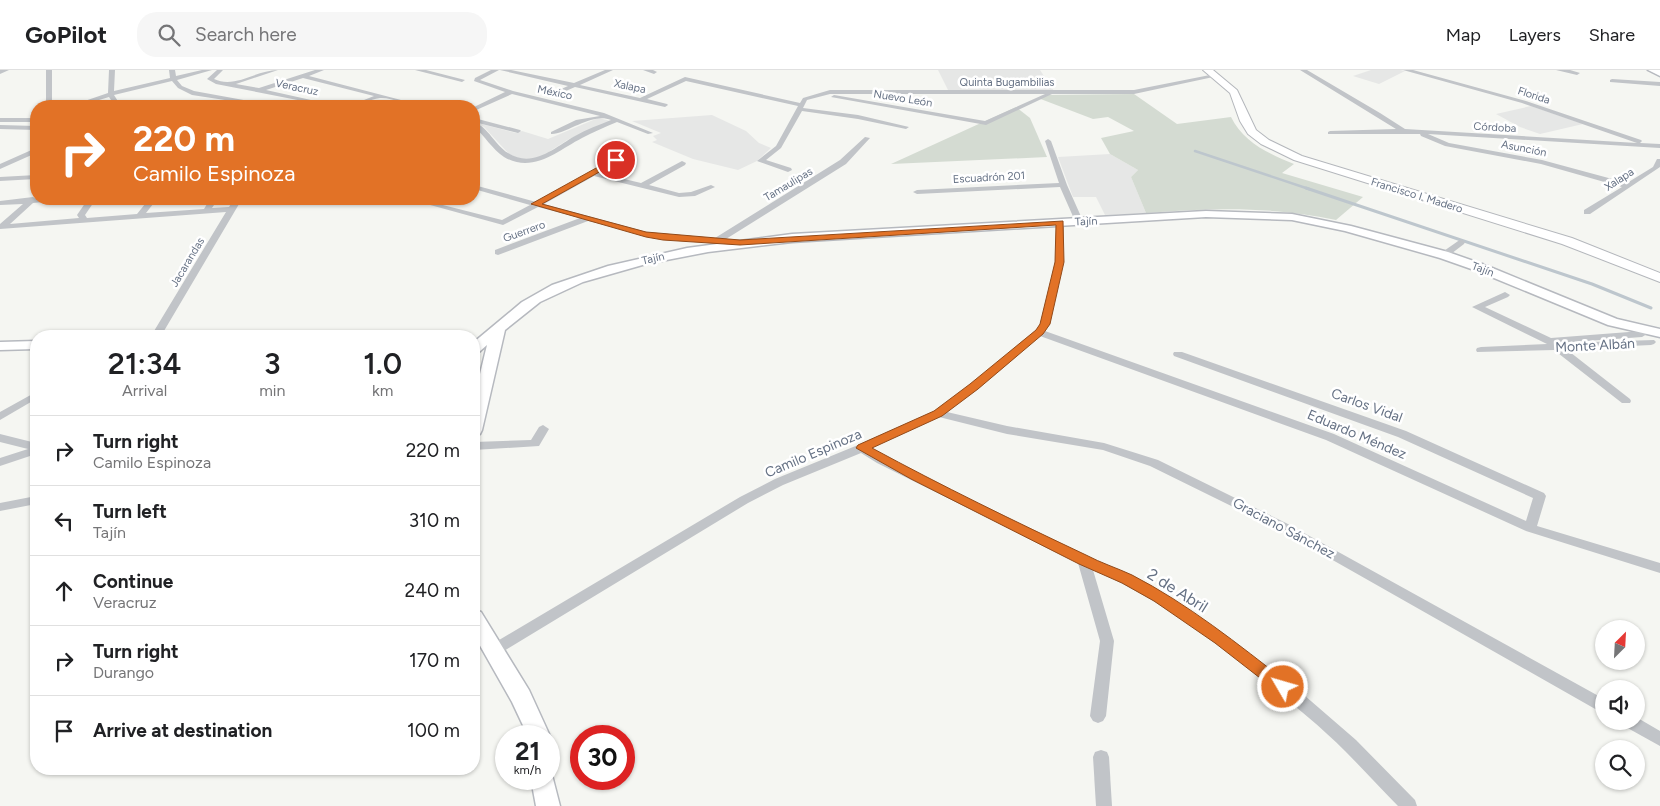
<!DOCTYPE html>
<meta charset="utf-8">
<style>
body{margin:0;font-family:Figtree,sans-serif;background:#f6f6f6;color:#202124;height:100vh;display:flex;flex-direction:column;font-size:19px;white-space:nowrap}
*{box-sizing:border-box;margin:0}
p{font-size:16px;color:#757577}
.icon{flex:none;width:28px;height:28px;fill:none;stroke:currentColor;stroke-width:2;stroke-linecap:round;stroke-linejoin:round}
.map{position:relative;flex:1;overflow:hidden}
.drawer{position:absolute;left:30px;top:260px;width:450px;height:445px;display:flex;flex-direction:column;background:#fff;border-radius:20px;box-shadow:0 1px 4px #0004}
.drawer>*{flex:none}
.hud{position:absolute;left:30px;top:30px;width:450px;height:105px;border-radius:20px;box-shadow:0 1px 4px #0004;background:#e27226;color:#fff;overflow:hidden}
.needle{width:32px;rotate:24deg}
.buttons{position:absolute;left:1595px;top:550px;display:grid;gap:10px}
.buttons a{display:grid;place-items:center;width:50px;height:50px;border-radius:50%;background:#fff;box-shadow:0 1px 4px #0004;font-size:25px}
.speed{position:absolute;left:495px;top:655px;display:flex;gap:10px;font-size:25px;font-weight:700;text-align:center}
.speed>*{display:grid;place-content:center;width:65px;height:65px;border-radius:50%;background:#fff;box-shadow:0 1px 4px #0004;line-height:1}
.speed small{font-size:12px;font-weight:400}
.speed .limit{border:8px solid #d22;background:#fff;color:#111}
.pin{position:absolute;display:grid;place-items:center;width:42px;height:42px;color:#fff;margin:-21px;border:2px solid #fff;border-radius:50%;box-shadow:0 1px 5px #0007}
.me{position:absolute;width:55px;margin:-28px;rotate:308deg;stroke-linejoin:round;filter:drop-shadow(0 0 4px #0008)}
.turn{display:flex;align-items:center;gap:18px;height:105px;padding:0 20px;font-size:22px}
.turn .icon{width:65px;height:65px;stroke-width:2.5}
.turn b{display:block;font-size:35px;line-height:42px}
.eta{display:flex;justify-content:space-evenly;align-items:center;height:85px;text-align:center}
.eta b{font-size:30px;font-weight:600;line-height:35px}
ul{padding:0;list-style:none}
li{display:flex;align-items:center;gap:15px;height:70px;padding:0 20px;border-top:1px solid #e0e0e0}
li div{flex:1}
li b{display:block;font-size:19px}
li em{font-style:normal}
header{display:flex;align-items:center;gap:30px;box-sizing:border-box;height:70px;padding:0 25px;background:#fff;border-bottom:1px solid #e0e0e0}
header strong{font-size:24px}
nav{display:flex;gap:28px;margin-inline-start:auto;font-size:18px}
.search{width:350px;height:45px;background:#f6f6f6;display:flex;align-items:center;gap:12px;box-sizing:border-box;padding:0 18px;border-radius:20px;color:#757577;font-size:19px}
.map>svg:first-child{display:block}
.built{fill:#e6e7e6}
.green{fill:#d4dbd2}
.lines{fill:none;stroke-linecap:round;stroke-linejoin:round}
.stream-far1{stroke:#bdc6cd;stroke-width:2.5}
.stream{stroke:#bdc6cd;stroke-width:3}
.secondary-casing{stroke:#b6b9bf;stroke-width:3}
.primary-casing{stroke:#b4b7bc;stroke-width:2}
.street{fill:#c1c4c8;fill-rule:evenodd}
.secondary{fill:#fff;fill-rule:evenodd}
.primary{fill:#fff;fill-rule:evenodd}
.route{fill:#e27226;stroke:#934a19}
.labels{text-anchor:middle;stroke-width:5;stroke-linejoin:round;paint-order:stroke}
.far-street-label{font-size:11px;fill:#657184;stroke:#fff}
.street-label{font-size:14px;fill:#657184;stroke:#fff}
.near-street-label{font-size:16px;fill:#657184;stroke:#fff}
</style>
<header>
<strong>GoPilot</strong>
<div class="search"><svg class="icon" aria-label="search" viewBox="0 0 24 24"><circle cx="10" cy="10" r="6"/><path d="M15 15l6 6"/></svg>Search here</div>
<nav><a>Map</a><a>Layers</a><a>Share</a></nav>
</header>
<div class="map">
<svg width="1660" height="736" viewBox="0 0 1660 736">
<rect width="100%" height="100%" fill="#f5f6f2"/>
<g class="built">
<polygon points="938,0 1040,0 1054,21 948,20"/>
<polygon points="1371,0 1400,0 1405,1 1379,14 1353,6"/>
<polygon points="1531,36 1583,54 1540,64 1520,57 1496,44"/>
<polygon points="712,45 746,61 759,73 771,78 757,91 738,100 693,89 652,72 657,70 653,66 661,63 632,51"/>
<polygon points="598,48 611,51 569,69 533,92 526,92 509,84 484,57 474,52 516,63 522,61 548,69"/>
<polygon points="1110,84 1138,100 1131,107 1146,143 1105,145 1096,127 1073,127 1058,87"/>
</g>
<g class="green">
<path d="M1134,24L1177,54L1231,47C1243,72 1269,84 1294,94L1282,103L1363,127L1336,150C1270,136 1212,138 1146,143L1131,107L1138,100L1110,84L1101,68L1134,61L1108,47L1093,49L1038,28L1045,25Z"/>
<polygon points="1016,37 1030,48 1047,87 891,94"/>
</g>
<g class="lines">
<polyline class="stream-far1" points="1195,81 1309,119"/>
<polyline class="stream" points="1306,118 1592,214 1651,238"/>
<defs>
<g id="secondary">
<polygon points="1648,0 1660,0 1660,6"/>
<polygon points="1206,141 1292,144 1351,156 1448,182 1485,195 1617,249 1660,259 1660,267 1608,255 1477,201 1440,188 1345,161 1292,150 1206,147 792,172 708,182 646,194 583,212 540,232 505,260 482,360 480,364 474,365 474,329 487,275 479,282 474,283 474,272 522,232 552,215 608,196 687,178 792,164"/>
<polygon points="36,271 36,279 0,280 0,272"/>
<polygon points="474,540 481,542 529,620 550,666 549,669 549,666 528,666 512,632 474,565"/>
<polygon points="549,700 551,701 560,736 536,736 531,709 549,709"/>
</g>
<polygon id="primary" points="1203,0 1213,0 1237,20 1256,60 1269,70 1302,86 1572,168 1660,203 1660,212 1562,174 1294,90 1261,74 1248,64 1240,51 1230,23"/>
</defs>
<use href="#secondary" class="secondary-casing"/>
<use href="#primary" class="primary-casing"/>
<g class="street">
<polygon points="0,0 9,0 0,4"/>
<rect x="46" y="0" width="6" height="36"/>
<polygon points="109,0 115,0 114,21 170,8 169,0 175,0 176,6 202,0 212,0 177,10 182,16 194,21 277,36 264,36 192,25 178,18 172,11 114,25 121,36 115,36 109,27 79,36 70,36 108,23"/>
<path d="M217,0H223L214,9C235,19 256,0 278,0L236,14L259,18L315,0H324L309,6L424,36C409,37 392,27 380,28C369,29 361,36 349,36L374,26L303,8L266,20L338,36H328L216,14L207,9Z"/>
<polygon points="415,0 426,0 465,10 462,12"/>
<path d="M491,0H499L480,10L513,21L604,43L653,63L648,64L617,52C605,57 593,62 582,68C557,81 533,104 504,87C492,79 485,66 474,57V52C488,57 495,75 508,83C533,99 555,77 575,66C587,59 599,55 611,50C591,42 566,65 551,64V62L576,50L600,46L512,24L474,41V37L505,22L474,11L475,8Z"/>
<polygon points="500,0 511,0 574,13 605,0 613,0 580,15 640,28 685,7 800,33 803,28 830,20 1134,20 1215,4 1218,6 1134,24 1052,24 986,55 831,27 834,25 985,51 1045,24 830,24 807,30 803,38 858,45 909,57 906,59 858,49 802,41 781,78 766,90 791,98 792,100 788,102 757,91 776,76 798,36 686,11 647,29 667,34 668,35 665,37 575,17 552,27 549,25 550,24 568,16"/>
<polygon points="643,0 653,0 657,2 654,4"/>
<polygon points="1300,0 1307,0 1380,43 1405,59 1637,73 1522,33 1403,0 1413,0 1526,31 1641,70 1642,71 1640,73 1660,74 1660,78 1428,64 1449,73 1542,90 1627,113 1653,97 1657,89 1660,89 1660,97 1590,144 1584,144 1584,140 1622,117 1541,94 1445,76 1421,66 1420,64 1328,64 1328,62 1330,61 1396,59"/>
<polygon points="1556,0 1570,0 1580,3 1577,5"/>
<polygon points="1612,9 1660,12 1660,16 1610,12 1610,10"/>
<polygon points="222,31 224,32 224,34 171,36 174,34"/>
<rect x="0" y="48" width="36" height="4"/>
<polygon points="474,48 520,60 521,61 518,63 474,52"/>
<polygon points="0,55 36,56 36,60 0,59"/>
<polygon points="865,67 870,68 846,94 726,169 743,170 743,174 740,175 663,169 588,151 498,185 495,184 495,180 580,148 538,137 503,155 423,133 427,131 502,150 530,135 474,119 474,115 536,132 629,81 631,82 631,84 599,103 641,113 682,91 686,93 685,95 649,115 679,123 691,122 711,115 715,117 695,126 679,127 594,106 544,134 647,162 715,168 840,90"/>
<polygon points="1048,69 1051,71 1067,115 1083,151 1082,153 1075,151 1060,117 917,124 913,122 917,120 1059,113 1045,71"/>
<polygon points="36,78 36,83 0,99 0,94"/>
<polygon points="36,105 36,109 0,111 0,107"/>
<polygon points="33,127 36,129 57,129 53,131 33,133 10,154 79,148 77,145 88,129 96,129 85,145 87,148 137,144 149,129 157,129 146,143 204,139 210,129 218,129 212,138 229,137 234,129 242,129 161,266 151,266 226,142 0,159 0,154 23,134 0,135 0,131"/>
<path d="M1057,150L1064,152L1063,192L1050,254L1045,261L1334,364L1526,451L1533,428L1398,367L1174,286L1173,284L1174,282H1182L1406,361L1544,423L1546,426L1537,456L1660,493V503L1526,461L1326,370L1040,266L978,319L947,342L1007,356L1104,373L1158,390L1286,453L1604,629V644L1278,459L1150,396L1103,380L1007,364L939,347L871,378L885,387L1089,487L1132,505L1164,524L1225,565L1304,625L1356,670L1415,730L1417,736H1398C1380,718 1363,699 1345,681C1313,649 1276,621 1241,593C1195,557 1147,523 1093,500L1114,571L1106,646L1103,651L1098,653L1093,651L1090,646L1100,571L1078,493L877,393L861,383L783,415L748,433L499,584L494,586L489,584L487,580L489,576L740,427L775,409L858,375L934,341L970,315L1036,260L1040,254L1055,192Z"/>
<polygon points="1461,169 1465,172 1464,174 1447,187 1441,187 1441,183"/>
<polygon points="1505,222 1510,225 1508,227 1485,237 1551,268 1642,261 1647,264 1642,267 1559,273 1654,270 1656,272 1654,274 1651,275 1566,279 1630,329 1631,331 1630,333 1622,333 1554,280 1477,282 1476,280 1477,278 1481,277 1547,274 1472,237"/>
<polygon points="36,322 36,329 0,350 0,342"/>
<polygon points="543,355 549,359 539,376 474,380 474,372 531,370 539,357"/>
<polygon points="0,364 36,373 36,384 0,396 0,388 28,379 0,372"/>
<polygon points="36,426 36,434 0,441 0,433"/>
<polygon points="1636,647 1660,661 1660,676 1624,656 1621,651 1636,651"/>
<polygon points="1101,680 1107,682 1109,687 1112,736 1096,736 1093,687 1095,682"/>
</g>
<use href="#secondary" class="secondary"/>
<use href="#primary" class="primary"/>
</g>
<path class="route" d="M616,87L619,88V91L542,134L646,162L740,170L1063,151L1064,192L1050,254L1043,264L978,319L942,346L872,378C942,416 1014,451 1086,485C1101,493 1117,498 1132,505C1188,534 1238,574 1288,613L1291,617L1288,622L1283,624L1278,622L1215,573L1154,531L1122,513L1079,494L911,409L856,378L858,375L934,341L970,314L1036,260L1040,254L1055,192L1056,155L740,175L663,170L646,167L531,134Z"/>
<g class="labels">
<g class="far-street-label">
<text x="1007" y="16">Quinta Bugambilias</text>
<text transform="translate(630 16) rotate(12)" y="4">Xalapa</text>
<text transform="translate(297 17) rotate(12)" y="4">Veracruz</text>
<text transform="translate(555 22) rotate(12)" y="4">México</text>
<text transform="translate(1534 25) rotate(18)" y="4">Florida</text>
<text transform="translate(903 28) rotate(9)" y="4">Nuevo León</text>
<text transform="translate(1495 57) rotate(3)" y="4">Córdoba</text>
<text transform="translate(1524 78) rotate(11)" y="4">Asunción</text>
<text transform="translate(989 107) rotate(-3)" y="4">Escuadrón 201</text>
<text transform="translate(1619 109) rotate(-33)" y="4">Xalapa</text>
<text transform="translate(788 114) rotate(-31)" y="4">Tamaulipas</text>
<text transform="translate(1417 125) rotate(17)" y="4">Francisco I. Madero</text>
<text transform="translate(1086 151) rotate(-3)" y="4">Tajín</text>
<text transform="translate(524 161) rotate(-20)" y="4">Guerrero</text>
<text transform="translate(653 188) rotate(-13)" y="4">Tajín</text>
<text transform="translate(187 192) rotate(-59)" y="4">Jacarandas</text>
<text transform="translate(1483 199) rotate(21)" y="4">Tajín</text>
</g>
<g class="street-label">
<text transform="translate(1595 275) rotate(-3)" y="5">Monte Albán</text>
<text transform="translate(1367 335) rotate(20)" y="5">Carlos Vidal</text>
<text transform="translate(1357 364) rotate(23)" y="5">Eduardo Méndez</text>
<text transform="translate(813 383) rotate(-23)" y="5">Camilo Espinoza</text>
<text transform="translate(1284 458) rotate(28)" y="5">Graciano Sánchez</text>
</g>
<g class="near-street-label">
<text transform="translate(1178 520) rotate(32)" y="6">2 de Abril</text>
</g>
</g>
</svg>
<div class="buttons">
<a><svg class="needle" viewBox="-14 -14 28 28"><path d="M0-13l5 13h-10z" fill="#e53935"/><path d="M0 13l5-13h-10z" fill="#757577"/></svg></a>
<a><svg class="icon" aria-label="sound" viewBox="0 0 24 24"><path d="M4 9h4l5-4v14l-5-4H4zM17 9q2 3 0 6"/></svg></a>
<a><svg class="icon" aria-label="search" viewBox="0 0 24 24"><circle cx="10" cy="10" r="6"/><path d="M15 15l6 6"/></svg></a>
</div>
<div class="speed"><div>21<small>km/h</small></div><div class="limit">30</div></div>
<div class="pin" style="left:616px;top:90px;background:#d93025"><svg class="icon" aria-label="arrive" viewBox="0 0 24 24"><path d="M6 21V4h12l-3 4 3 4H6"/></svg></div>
<svg class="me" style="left:1283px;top:617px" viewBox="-20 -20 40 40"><circle r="17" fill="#e27226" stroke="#fff" stroke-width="3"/><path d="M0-11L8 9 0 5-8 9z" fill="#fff"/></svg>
<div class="hud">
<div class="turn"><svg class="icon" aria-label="right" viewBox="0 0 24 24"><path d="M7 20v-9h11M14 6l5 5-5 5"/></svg><div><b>220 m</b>Camilo Espinoza</div></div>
</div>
<section class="drawer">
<div class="eta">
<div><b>21:34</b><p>Arrival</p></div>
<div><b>3</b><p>min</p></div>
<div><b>1.0</b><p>km</p></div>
</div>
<ul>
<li><svg class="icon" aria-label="right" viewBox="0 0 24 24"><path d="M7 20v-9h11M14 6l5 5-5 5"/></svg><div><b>Turn right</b><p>Camilo Espinoza</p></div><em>220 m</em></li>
<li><svg class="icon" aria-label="left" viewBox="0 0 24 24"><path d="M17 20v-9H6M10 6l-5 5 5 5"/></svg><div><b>Turn left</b><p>Tajín</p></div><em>310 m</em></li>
<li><svg class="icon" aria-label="ahead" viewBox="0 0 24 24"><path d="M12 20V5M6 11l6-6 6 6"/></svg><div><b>Continue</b><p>Veracruz</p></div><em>240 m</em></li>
<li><svg class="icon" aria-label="right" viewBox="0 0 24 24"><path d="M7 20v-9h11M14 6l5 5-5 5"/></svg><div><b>Turn right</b><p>Durango</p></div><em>170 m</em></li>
<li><svg class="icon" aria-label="arrive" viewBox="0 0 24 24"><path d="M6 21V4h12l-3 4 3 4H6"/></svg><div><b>Arrive at destination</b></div><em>100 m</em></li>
</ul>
</section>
</div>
